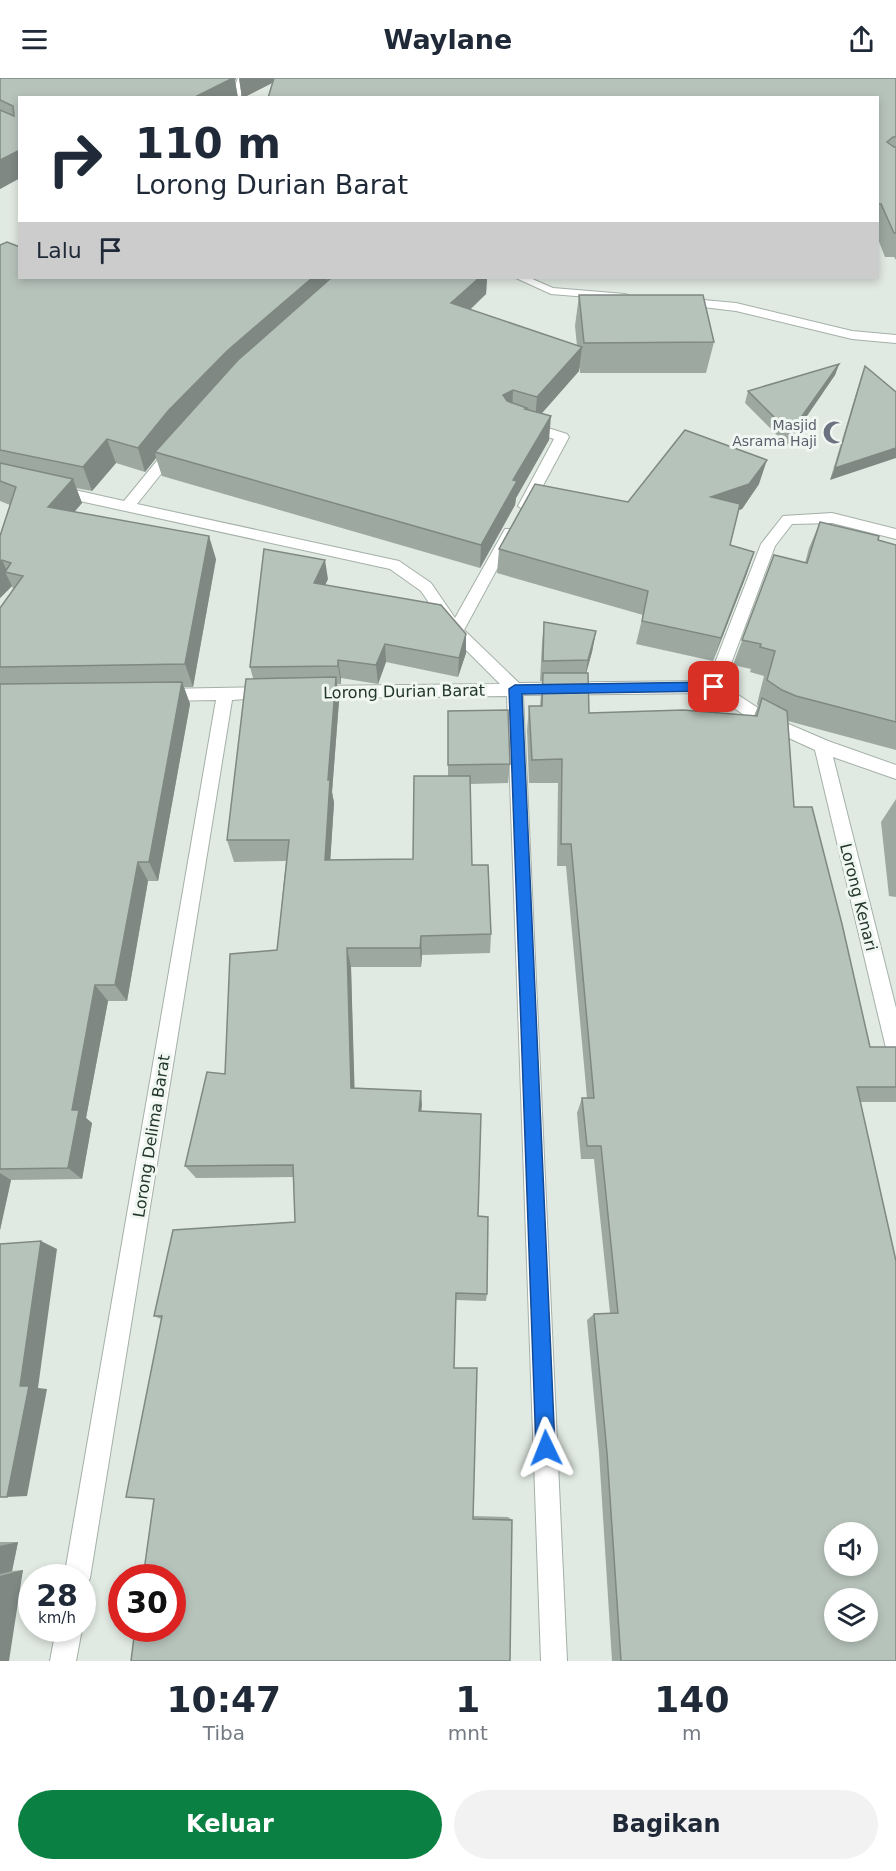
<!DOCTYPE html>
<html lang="id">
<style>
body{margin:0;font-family:"DejaVu Sans",sans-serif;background:#f2f2f3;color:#1f2937;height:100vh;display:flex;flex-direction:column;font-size:22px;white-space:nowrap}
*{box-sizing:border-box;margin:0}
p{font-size:20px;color:#747a83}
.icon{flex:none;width:33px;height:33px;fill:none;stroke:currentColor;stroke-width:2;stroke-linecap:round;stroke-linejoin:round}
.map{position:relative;height:1583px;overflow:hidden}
.side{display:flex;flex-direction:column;background:#fff;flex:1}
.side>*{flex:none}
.hud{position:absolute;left:18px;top:18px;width:861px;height:183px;border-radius:0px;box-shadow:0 3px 9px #0003;background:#fff;color:#1f2937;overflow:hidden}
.fabs{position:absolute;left:824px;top:1444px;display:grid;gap:12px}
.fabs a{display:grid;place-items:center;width:54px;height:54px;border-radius:50%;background:#fff;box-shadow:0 3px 9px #0003;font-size:30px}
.speed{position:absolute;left:18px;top:1486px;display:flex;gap:12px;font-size:30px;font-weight:700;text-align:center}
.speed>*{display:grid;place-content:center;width:78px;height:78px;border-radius:50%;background:#fff;box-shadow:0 3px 9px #0003;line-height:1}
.speed small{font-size:15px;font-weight:400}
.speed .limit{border:9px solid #d22;background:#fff;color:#111}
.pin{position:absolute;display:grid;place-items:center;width:51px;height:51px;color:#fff;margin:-26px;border-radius:12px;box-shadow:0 3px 9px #0006}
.me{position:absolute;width:66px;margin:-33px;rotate:358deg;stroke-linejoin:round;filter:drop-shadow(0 0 4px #0008)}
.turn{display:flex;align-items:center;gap:21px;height:126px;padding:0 18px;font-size:27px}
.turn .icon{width:78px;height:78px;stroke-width:2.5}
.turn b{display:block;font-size:42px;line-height:51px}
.then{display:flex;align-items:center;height:57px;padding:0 18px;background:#0003;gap:12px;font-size:22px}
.eta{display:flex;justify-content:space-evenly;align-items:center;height:102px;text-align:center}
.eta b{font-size:36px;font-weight:700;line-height:42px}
.button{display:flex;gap:12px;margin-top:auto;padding:12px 18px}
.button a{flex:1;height:69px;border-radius:36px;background:#0b8043;color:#fff;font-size:24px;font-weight:700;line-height:69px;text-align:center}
.button a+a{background:#f2f2f3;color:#1f2937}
header{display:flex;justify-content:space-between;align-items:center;height:78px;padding:0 18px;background:#fff;font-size:27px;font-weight:700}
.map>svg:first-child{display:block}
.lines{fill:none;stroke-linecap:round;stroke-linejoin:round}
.lane-casing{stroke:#a4b0a8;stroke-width:2}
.street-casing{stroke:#a4b0a8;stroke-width:2}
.lane{fill:#fff;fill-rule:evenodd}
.street{fill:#fff;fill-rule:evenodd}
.wall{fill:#9da8a1}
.shaded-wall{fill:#7f8883}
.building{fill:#b6c3bb;stroke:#7f8883;stroke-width:1.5;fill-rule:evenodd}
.route{fill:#1a73e8;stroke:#114b97;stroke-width:1.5}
.labels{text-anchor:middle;stroke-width:6;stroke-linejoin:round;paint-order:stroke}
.far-worship-label{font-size:14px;fill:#5b616d;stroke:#f0f6f1;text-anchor:end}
.street-label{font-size:16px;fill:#23372c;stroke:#f0f6f1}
</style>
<header><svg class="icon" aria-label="menu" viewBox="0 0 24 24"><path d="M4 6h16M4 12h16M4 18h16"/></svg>Waylane<svg class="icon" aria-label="share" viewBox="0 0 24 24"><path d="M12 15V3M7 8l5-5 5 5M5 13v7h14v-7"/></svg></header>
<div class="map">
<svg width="896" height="1583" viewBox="0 0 896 1583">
<rect width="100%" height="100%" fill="#e0e9e2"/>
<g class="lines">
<defs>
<g id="lane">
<polygon points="238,0 248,0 240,20 230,20"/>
<polygon points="516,200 530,200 553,210 625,216 631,219 625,222 551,216"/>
<polygon points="682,220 736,225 852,253 896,257 896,265 852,261 736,233 678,226 676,224"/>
</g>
<g id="street">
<polygon points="526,343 567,356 569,359 532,428 525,433 518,428 554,361 521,350 519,347"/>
<polygon points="174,367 181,371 137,426 399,483 431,505 455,540 505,451 515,451 517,454 464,552 519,605 708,603 761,466 783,438 832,435 896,451 896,461 832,445 792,446 775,468 723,607 770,638 828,663 896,687 896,701 833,679 896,930 896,980 889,977 886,970 815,672 758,646 711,615 523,617 567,1583 541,1583 507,618 315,620 309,618 307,614 309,610 315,608 500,606 451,557 421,513 390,491 57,418 50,413 57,408 124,423 169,368"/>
<polygon points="269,609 275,611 277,615 275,619 232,622 90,1500 86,1509 82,1511 82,1500 64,1500 216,622 162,623 156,621 154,617 156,613 162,611"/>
<polygon points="56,1551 82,1551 76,1583 50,1583"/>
</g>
</defs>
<use href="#lane" class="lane-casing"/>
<use href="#street" class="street-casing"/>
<use href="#lane" class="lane"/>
<use href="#street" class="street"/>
</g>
<g class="wall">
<polygon points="0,0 235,3 238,20 20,20 20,100 0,111"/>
<polygon points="239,0 896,0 896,182 894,179 885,179 878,161 878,20 272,5 242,20"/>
<polygon points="0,167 20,200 487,200 486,216 470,232 577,268 575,248 579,217 714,264 706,295 580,295 580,288 579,293 542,335 549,362 516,420 515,427 480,490 162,398 156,380 145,394 116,385 92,413 76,410 82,425 74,434 216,481 193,609 184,609 190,626 158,803 148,803 127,923 108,923 86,1040 92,1045 82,1101 11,1102 0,1152 0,530 13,511 12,508 0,520 0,458 10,427 0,423"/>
<polygon points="839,286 835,297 787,367 745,325 748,313"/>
<polygon points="865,288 896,314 830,402 861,299"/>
<polygon points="759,406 742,431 739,432 730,467 754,474 746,498 713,583 636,566 643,537 497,495 499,471 628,424"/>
<polygon points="820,444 896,467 896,672 788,643 794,729 870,969 896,969 896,1024 861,1024 896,1583 612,1583 599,1375 587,1242 594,1236 610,1235 594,1081 581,1081 577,1035 582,1020 587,1020 566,788 557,788 558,705 529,705 527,652 529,628 540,628 542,603 540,603 542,565 544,544 596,553 592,574 586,595 589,635 754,638 758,628 757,626 764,598 750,594 751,591 733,587 774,477 805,485 809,470"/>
<polygon points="328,501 325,507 466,556 466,575 458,599 386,584 378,606 341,600 341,606 337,606 339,623 332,714 334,725 330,782 413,781 448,698 448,633 510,686 508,705 470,706 472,787 491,856 490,875 422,877 421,889 351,889 354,1010 421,1013 421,1033 478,1138 487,1216 486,1223 456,1222 454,1290 473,1438 508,1439 512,1442 510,1583 154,1421 161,1241 154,1238 295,1144 294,1099 196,1100 185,1088 277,872 286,783 234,784 227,762 253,600 250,589"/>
<polygon points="896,721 896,819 889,818 881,744"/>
<polygon points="0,1464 18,1464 12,1493 23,1492 0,1583"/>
</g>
<g class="shaded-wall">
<polygon points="225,0 236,0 235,3 238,20 193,20"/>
<polygon points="239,0 282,0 243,20 242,20"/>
<polygon points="20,72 20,100 0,111 0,82"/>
<polygon points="312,200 327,200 329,215 155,374 156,380 145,394 138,370 168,333 227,273"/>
<polygon points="479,200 487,200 486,216 450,250 451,225"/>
<polygon points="582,269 579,293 535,343 537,319"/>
<polygon points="839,286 835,297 787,367 790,355"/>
<polygon points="513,312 512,336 503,317"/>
<polygon points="551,338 549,362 516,420 515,427 480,490 481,467 513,402"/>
<polygon points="107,361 116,385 92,413 83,389"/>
<polygon points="896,370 896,380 830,402 835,390"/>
<polygon points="767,382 759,406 742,431 704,443 711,419"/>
<polygon points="73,401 82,425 58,453 48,429"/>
<polygon points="209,458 216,481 193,609 185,586"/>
<polygon points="754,474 746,498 713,583 721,560"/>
<polygon points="2,482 8,495 5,494 12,508 0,520 0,484"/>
<polygon points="325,482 328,501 317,524 314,505"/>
<polygon points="596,553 592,574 584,603 588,582"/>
<polygon points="466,556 466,575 458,599 459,580"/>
<polygon points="385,566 386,584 378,606 376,587"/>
<polygon points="338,582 341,600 341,606 338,588"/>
<polygon points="336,599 339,623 332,714 334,725 329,803 325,782 328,702"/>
<polygon points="182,604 190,626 158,803 149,784"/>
<polygon points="138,784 148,803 127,923 115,907"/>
<polygon points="421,858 422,877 421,889 420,870"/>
<polygon points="347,870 351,889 355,1025 351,1010"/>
<polygon points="95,907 108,923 86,1040 92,1045 82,1101 68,1090 72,1032"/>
<polygon points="421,1013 422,1027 420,1047 419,1033"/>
<polygon points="0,1095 11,1102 0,1152"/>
<polygon points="41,1163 57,1171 38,1310 47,1311 27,1418 7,1419 20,1308"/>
<polygon points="18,1464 12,1493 0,1496 0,1468"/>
<polygon points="23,1492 9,1583 0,1583 0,1498"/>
</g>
<g class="building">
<polygon points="0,0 233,0 193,20 20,20 20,72 0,82 0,32 14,38 13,28 0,22"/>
<polygon points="274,0 896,0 896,59 893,59 887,64 894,69 896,69 896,155 894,155 881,126 878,126 878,20 268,20"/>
<polygon points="7,164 20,169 20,200 312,200 227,273 168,333 138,370 107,361 83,389 0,372 0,167"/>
<polygon points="331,200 479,200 451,225 582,269 537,319 513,312 503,317 507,323 527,330 525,331 551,338 513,402 517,403 481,467 155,374 238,282"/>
<polygon points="579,217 703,217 714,264 584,265"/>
<polygon points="839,286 790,355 748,313"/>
<polygon points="865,288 896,314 896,370 835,390"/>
<polygon points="685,352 767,382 749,406 711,419 740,426 730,467 754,474 721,560 642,543 648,513 499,471 535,406 628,424"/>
<polygon points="0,385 73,401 48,429 209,458 185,586 0,589 0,530 23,498 5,494 11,485 2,482 0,484 0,458 16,409 0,403"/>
<polygon points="820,444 879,458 878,462 896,467 896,644 796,618 782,612 767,602 775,573 760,569 761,566 742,562 774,477 807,485"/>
<polygon points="264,471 325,482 314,505 441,527 466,556 459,580 385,566 376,587 338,582 338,588 250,589"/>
<polygon points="544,544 596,553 588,582 543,583"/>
<path d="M543,595H588L589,635L683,632L757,638L762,620L787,633L794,729H812L842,846L870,969H896V1009H857L896,1183V1583H621L607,1375L594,1236L618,1235L601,1068H587L582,1020H594L571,766H561L562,681L532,682L529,628H542ZM834,1455H867V1488H834ZM834,1521H867V1554H834Z"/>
<polygon points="336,599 328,702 330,702 325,782 413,781 414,698 470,698 472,787 488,787 491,856 421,858 420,870 347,870 351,1010 421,1013 419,1033 481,1036 478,1138 488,1139 487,1216 456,1215 454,1290 477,1290 473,1441 512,1442 510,1583 131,1583 135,1551 172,1551 172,1500 143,1500 154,1421 126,1419 162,1238 154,1238 173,1152 295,1144 293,1087 185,1088 207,994 225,996 230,876 277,872 289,762 227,762 246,601"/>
<polygon points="182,604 149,784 138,784 115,907 95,907 72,1032 79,1032 68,1090 0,1091 0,606"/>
<polygon points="508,632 510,686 448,687 448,633"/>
<polygon points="41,1163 20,1308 29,1308 7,1419 0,1419 0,1166"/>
</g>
<polygon class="route" points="714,604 720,609 714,613 522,616 555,1370 552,1376 546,1379 539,1376 536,1370 509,611 515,607"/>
<defs>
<symbol id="mosque-bare" viewBox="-9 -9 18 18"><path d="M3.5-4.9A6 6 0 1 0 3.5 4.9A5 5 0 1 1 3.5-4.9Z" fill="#6b7280" stroke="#f0f6f1" stroke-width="2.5" paint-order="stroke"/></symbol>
</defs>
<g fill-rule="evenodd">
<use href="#mosque-bare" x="818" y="338" width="33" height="33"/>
</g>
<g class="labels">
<g class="far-worship-label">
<text x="817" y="352">Masjid<tspan x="817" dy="16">Asrama Haji</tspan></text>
</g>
<g class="street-label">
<text transform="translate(404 613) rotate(-1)" y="6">Lorong Durian Barat</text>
<text transform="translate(859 819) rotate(76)" y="6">Lorong Kenari</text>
<text transform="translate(151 1058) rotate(-81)" y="6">Lorong Delima Barat</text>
</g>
</g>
</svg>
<div class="fabs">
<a><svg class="icon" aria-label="sound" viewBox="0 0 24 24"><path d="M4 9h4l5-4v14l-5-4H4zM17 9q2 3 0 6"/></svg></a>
<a><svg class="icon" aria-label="layers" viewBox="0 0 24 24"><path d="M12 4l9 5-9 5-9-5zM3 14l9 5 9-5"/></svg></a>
</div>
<div class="speed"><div>28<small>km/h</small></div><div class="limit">30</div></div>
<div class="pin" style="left:714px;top:609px;background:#d93025"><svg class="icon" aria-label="arrive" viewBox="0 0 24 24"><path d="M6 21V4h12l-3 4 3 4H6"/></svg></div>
<svg class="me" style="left:546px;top:1370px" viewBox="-20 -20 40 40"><path d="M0-17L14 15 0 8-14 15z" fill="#1a73e8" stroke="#fff" stroke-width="4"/></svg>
<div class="hud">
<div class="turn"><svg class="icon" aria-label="right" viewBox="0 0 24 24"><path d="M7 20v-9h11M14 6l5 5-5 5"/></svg><div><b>110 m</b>Lorong Durian Barat</div></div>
<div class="then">Lalu<svg class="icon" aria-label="arrive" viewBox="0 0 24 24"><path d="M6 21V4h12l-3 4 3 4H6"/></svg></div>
</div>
</div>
<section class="side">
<div class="eta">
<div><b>10:47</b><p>Tiba</p></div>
<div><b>1</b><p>mnt</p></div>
<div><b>140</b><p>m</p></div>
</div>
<div class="button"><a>Keluar</a><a>Bagikan</a></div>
</section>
